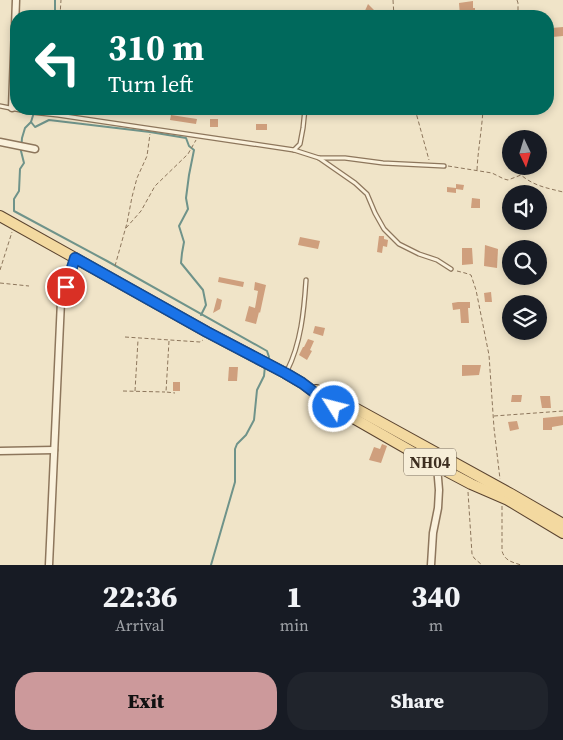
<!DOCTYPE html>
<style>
body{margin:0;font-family:"Source Serif 4",serif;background:#20242c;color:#f1f3f6;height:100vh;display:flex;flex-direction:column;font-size:19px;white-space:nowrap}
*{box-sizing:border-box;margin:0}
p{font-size:16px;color:#9ea1a6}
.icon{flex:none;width:28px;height:28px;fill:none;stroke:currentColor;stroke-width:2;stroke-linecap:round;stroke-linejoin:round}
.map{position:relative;height:565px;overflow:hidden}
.sheet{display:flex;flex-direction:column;background:#171b24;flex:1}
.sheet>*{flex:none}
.guide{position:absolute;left:10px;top:10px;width:544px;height:105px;border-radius:20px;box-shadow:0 2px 8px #0003;background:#00695c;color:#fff;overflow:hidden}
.needle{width:32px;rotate:176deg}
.tools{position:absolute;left:502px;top:130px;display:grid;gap:10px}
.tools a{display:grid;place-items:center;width:45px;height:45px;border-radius:50%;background:#171b24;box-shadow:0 2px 8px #0003;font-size:25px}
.pin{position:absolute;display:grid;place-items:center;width:42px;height:42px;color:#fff;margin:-21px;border:2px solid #fff;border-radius:50%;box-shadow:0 1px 5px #0007}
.me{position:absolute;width:55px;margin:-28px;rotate:306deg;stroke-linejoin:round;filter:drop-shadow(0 0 4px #0008)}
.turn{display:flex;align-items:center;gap:18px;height:105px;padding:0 15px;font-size:22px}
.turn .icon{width:65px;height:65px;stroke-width:2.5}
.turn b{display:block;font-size:35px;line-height:42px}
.eta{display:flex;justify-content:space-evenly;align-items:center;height:85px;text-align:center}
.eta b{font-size:30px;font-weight:800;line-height:35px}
.primary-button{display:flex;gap:10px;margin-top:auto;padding:10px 15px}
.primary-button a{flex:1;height:58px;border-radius:20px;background:#cc999b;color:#111;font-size:20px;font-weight:800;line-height:58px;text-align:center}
.primary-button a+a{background:#20242c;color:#f1f3f6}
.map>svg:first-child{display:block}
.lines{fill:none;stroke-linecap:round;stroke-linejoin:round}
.stream{stroke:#6f938a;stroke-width:2}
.building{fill:#cf9f7d}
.lane-casing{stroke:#8d765c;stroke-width:5.5}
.street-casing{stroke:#8d765c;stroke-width:9}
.primary-casing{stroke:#5b4430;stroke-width:12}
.path{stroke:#8d765c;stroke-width:1;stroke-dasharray:4 2.5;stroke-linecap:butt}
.lane{stroke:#faf1dc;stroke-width:3}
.street{stroke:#faf1dc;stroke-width:6}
.primary{stroke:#f3d9a0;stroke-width:10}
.route-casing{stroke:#114b97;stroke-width:12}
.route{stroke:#1a73e8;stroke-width:9}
.labels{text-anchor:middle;stroke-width:4.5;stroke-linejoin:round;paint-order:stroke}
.shield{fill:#f7eed8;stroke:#756857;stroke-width:1}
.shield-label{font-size:16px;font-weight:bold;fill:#3d2e20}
</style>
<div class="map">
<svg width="563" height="565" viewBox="0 0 563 565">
<rect width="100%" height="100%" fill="#f0e4c8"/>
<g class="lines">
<g class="stream">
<polyline points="55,16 55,0"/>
<polyline points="35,109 31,122 25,128 22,138 21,151 24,163 20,169 19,191 14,199 14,211 107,261 267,351 269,357 268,360"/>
<polyline points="31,122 35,127 49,120 150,132 186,138 189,146 194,150 189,175 186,198 188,209 179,226 184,242 182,253 181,263 203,290 206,305 201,315"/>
<polyline points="211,565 235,482 235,449 237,444 246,435 254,420 257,390 264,376 265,366"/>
</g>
</g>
<g class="building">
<polygon points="473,1 473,8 475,8 475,16 460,16 459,3"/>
<polygon points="368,4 380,16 364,16 364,13"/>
<polygon points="563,27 563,36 552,37 551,28"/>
<polygon points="171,115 197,119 196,124 170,120"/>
<rect x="210" y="119" width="8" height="8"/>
<rect x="256" y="124" width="11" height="6"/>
<polygon points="456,184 464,185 463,190 456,189 456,193 447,192 447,187 456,188"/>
<polygon points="472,198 480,199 480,208 471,208"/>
<polygon points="379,236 384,236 384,239 388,240 387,247 383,246 382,253 377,252"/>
<polygon points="300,237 320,241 318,249 298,245"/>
<polygon points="485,245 498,249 497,268 484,266"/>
<polygon points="462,248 472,248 473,264 462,265"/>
<polygon points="219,277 244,282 243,287 218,282"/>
<polygon points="255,282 266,285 260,313 259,312 256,324 245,321 249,306 255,308 258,291 254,290"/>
<polygon points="491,292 492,302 485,302 484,293"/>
<polygon points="217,298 222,300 220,309 213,313"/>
<polygon points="458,302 470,302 470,308 468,308 469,323 461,323 460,309 453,310 452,303"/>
<polygon points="315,326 325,328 323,336 313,333"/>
<polygon points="308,339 314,341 310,350 312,351 307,360 299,355 303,347 304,347"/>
<polygon points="462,365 481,365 479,375 462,376"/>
<polygon points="229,367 238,367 237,381 228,381"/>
<rect x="173" y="382" width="7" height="9"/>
<polygon points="512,395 522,395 521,402 511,402"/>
<polygon points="540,396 550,396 551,408 542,408"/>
<polygon points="563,416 563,425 552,427 552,430 543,430 543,418"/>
<polygon points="517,421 519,429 510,431 508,422"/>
<polygon points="382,444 387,446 381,463 369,460 374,447 380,449"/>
</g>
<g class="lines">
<defs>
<g id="lane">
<polyline points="0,106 30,112 58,115 294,150 319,158 355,183 367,194 375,213 384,229 399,244 419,254 437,260 451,269"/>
<polyline points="294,150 300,144 303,128 305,109"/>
<polyline points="319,158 345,158 383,163 444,166"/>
<path d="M287,371C301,343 304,311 306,280"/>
</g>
<g id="street">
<polyline points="12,108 16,0"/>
<polyline points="0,142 35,149"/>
<polyline points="0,451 54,450"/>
<polyline points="49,565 61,301 75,258"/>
<polyline points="431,565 433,533 438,508 439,490 437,466"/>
</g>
<g id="primary">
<polyline points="0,216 207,332 285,373 302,383 334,407 437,466 471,484 508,500 563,533"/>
<polyline points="316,390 333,396 511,494 563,524"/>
</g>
</defs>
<use href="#lane" class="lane-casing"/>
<use href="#street" class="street-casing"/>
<use href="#primary" class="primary-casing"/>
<g class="path">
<polyline points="393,0 394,16"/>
<polyline points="517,0 518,3 518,16"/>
<polyline points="60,16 61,0"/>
<polyline points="415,109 429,160"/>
<path d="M448,166L492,173L504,179L508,180L521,175C534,186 547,188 563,192"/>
<path d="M477,170C478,149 482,129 483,109"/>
<polyline points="126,228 141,211 155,186 188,154 196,140"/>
<polyline points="115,266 127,223 132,197 137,178 147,156 150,134"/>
<polyline points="0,270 12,232"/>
<polyline points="457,271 465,273 471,275 476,290 489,355 494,428 500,479"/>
<polyline points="0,283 29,286"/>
<polyline points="125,337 200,342 203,340"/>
<polyline points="169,341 166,392 175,393"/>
<polyline points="123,391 165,392"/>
<polyline points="135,391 138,340"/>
<polyline points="494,416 563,411"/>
<polyline points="468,492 472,554 474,558 482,565"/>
<path d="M502,506V551C505,561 512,562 521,565"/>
</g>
<use href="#lane" class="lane"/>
<use href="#street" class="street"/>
<use href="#primary" class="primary"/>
</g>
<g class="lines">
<defs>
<polyline id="route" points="66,287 75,258 207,332 285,373 302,383 334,407"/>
</defs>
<use href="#route" class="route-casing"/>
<use href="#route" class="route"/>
</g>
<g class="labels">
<rect class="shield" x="404" y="448.5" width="52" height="27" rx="4"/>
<g class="shield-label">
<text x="430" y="468">NH04</text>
</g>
</g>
</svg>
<div class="tools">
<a><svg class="needle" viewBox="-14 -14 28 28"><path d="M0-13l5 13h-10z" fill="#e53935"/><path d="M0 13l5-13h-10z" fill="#9ea1a6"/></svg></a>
<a><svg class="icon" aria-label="sound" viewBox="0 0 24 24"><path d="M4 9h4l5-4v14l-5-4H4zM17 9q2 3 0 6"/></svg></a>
<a><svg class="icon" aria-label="search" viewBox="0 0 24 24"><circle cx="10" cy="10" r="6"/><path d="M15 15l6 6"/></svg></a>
<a><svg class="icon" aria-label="layers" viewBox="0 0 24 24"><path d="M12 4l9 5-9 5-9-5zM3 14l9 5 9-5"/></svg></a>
</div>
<div class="pin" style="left:66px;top:287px;background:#d93025"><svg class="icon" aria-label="arrive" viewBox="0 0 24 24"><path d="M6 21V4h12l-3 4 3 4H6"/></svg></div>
<svg class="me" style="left:334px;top:407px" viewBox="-20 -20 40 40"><circle r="17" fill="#1a73e8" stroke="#fff" stroke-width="3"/><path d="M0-11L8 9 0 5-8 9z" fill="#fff"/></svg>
<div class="guide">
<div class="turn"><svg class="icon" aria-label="left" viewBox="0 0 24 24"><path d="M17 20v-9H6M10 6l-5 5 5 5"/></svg><div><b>310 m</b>Turn left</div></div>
</div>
</div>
<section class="sheet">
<div class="eta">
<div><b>22:36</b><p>Arrival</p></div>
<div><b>1</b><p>min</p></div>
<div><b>340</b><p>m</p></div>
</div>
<div class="primary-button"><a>Exit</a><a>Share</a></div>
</section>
